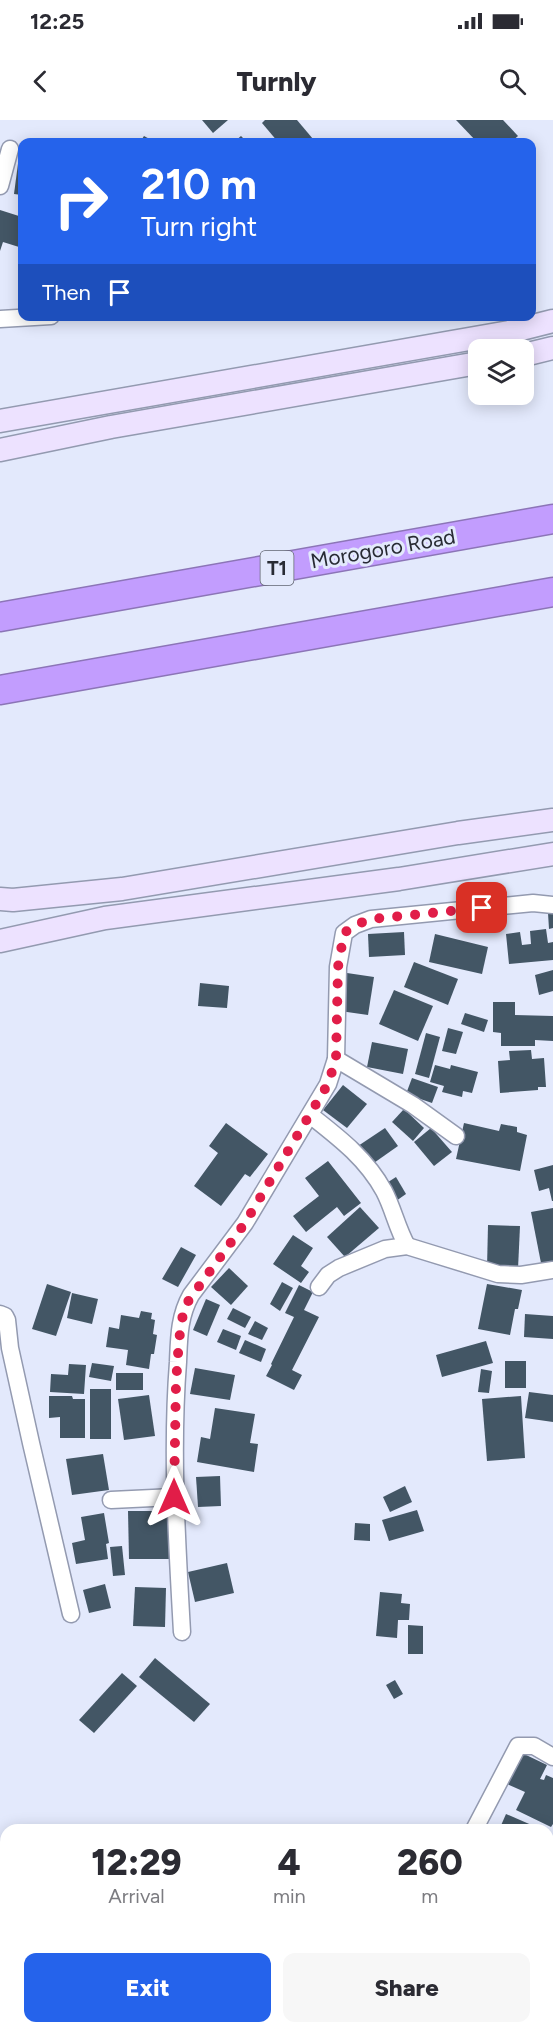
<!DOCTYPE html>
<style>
body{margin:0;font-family:Figtree,sans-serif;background:#f7f7f7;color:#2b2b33;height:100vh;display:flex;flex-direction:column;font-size:22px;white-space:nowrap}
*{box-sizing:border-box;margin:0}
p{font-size:20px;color:#7c7c81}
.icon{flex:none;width:33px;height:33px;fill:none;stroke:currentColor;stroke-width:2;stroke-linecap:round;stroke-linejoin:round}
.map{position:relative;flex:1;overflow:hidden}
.drawer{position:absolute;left:0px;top:1704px;width:554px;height:210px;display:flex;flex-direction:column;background:#fff;border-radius:18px 18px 0 0;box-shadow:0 3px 15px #0003}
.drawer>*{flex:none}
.banner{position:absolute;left:18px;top:18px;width:518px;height:183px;border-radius:12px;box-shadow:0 3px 15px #0003;background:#2563eb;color:#fff;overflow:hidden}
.buttons{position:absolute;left:468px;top:219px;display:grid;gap:12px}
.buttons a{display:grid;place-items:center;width:66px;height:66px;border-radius:12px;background:#fff;box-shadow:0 3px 15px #0003;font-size:30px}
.pin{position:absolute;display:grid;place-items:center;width:51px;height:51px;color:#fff;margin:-26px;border-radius:12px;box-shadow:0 3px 9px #0006}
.me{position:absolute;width:66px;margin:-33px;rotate:0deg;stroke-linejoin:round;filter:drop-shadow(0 0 4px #0008)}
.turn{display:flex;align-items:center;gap:21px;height:126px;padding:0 24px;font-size:27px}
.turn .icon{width:78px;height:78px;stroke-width:2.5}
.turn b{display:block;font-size:42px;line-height:51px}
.then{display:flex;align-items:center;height:57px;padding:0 24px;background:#0003;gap:12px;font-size:22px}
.eta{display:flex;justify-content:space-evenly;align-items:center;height:102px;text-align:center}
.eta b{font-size:36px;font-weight:800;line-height:42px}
.cta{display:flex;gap:12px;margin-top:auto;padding:12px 24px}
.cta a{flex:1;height:69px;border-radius:12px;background:#2563eb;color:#fff;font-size:24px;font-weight:800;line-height:69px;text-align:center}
.cta a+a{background:#f7f7f7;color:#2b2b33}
.status{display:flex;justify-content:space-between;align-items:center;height:42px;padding:0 30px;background:#fff;direction:ltr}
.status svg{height:16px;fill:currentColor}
header{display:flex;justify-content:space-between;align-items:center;height:78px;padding:0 24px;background:#fff;font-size:27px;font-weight:800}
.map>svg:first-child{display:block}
.building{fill:#435665}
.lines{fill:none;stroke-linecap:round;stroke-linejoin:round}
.street-casing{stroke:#939ab0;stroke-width:19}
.secondary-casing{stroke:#939ab0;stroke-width:25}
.highway-casing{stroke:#8c75b7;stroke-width:31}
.street{stroke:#fff;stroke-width:16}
.secondary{stroke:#ede2ff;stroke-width:22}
.highway{stroke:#c29dfe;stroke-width:28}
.route{stroke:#e11d48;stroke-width:10;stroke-dasharray:0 18}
.labels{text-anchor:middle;stroke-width:6;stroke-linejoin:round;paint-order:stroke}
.shield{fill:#e3e9fc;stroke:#606470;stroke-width:1.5}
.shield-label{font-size:20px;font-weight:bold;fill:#282b34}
.street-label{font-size:21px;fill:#282b34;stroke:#e3e9fc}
</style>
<div class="status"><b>12:25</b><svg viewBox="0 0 49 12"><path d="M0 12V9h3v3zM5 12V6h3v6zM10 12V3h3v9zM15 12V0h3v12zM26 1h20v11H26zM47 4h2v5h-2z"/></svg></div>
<header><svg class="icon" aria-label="back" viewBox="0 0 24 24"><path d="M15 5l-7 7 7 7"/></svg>Turnly<svg class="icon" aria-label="search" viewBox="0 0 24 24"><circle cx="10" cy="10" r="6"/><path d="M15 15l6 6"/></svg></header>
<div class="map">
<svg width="553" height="1914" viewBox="0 0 553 1914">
<rect width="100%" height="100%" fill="#e3e9fc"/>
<g class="building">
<polygon points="202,0 228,0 213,13"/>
<polygon points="265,0 297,0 313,19 308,22 278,22 262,3"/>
<polygon points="456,0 503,0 518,16 511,22 477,22"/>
<polygon points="144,16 155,22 140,22"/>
<polygon points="241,16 247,22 234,22"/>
<polygon points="19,36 22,37 22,75 14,74"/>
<polygon points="0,90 22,97 22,115 19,127 3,122 0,131"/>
<polygon points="548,793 553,793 553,808 549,809"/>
<polygon points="546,809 548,823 553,822 553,840 509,844 506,814 520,812 522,825 531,824 530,811"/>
<polygon points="404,812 405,835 369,837 368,814"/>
<polygon points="435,814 488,827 482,854 429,842"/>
<polygon points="414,842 458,859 448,885 404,867"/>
<polygon points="553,850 553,871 539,875 535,855"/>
<polygon points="347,853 374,857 368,895 340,891"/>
<polygon points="200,863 229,866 227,888 198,886"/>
<polygon points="394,870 433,886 418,921 379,904"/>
<polygon points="493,882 515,882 515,895 553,896 553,921 535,920 535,926 501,926 501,913 493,912"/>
<polygon points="465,893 488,900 484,912 461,904"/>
<polygon points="448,908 463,912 456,934 442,931"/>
<polygon points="426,913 440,917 429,958 415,954"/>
<polygon points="372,922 408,929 403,954 367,947"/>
<polygon points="531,930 532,939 544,938 546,967 538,967 538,970 500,973 498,941 510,940 509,931"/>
<polygon points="435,945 450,949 451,945 478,952 472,973 463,971 462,977 442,972 444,966 430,962"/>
<polygon points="412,958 438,967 432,983 406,974"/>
<polygon points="343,965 367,984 347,1008 323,990"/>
<polygon points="404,989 424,1008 413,1021 392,1002"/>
<polygon points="226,1003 268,1034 250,1057 245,1054 221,1086 194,1066 218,1033 209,1026"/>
<polygon points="464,1003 499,1011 501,1004 517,1007 517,1012 527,1015 520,1051 456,1039"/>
<polygon points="385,1008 398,1026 371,1045 358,1026"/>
<polygon points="431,1008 452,1032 434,1046 414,1022"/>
<polygon points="328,1041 361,1083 344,1096 337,1087 306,1112 293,1096 319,1076 305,1058"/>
<polygon points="553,1045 553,1081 552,1081 549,1068 539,1071 534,1050"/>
<polygon points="396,1057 406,1074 396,1081 385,1064"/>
<polygon points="360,1087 379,1108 345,1137 327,1117"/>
<polygon points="553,1088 553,1141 541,1143 531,1092"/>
<polygon points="488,1105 520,1106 518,1149 487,1148"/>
<polygon points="293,1115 313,1128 301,1146 309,1152 301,1163 273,1144"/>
<polygon points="181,1127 196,1135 178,1167 162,1159"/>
<polygon points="229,1148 248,1166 231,1185 211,1167"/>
<polygon points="282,1162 293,1168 280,1191 270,1184"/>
<polygon points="47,1164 71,1172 56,1216 32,1209"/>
<polygon points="487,1164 522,1170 518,1189 515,1189 510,1215 478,1209"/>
<polygon points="299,1165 313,1172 304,1190 319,1197 292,1250 302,1255 294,1270 266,1256 272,1245 271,1244 294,1197 285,1193"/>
<polygon points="72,1173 98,1179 92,1204 67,1198"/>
<polygon points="206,1179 220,1185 207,1216 193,1210"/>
<polygon points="233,1188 251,1197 245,1208 227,1199"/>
<polygon points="141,1191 152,1193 151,1199 155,1200 153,1214 157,1215 154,1234 151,1234 149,1249 126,1245 128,1230 106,1227 109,1207 119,1209 121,1195 139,1198"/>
<polygon points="525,1194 553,1196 553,1219 524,1217"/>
<polygon points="255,1201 268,1208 262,1220 248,1214"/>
<polygon points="223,1209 241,1216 236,1230 217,1222"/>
<polygon points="245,1220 266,1229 261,1242 239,1233"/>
<polygon points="486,1221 493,1243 442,1257 436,1235"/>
<rect x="505" y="1241" width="21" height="27"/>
<polygon points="92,1243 114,1246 111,1261 89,1257"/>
<polygon points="69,1244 86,1245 84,1274 50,1272 51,1254 68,1255"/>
<polygon points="195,1248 235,1255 230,1280 190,1274"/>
<polygon points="481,1249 492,1251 489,1273 478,1272"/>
<rect x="116" y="1253" width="27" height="17"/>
<rect x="90" y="1269" width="21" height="50"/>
<polygon points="529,1272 553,1275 553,1302 525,1298"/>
<polygon points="149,1275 155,1316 124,1320 118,1279"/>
<polygon points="49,1276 72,1276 73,1279 85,1279 85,1318 60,1318 60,1297 49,1298"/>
<polygon points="521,1276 525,1338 487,1341 482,1279"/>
<polygon points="215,1288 255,1294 250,1323 258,1324 254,1352 197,1342 201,1317 210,1319"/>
<polygon points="103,1334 109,1370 72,1375 66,1339"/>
<polygon points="220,1356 221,1386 198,1387 196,1357"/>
<polygon points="405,1366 412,1382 390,1392 383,1377"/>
<polygon points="417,1390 424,1411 389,1421 382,1400"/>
<polygon points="128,1391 171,1391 171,1439 129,1439"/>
<polygon points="104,1393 109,1423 106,1424 108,1439 76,1444 72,1423 85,1420 81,1397"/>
<polygon points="355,1403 370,1404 370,1421 354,1420"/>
<polygon points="122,1426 125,1455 113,1456 110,1427"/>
<polygon points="227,1443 234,1473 195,1482 188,1452"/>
<polygon points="105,1464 111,1488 89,1493 83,1470"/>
<polygon points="135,1467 166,1468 165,1507 133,1506"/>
<polygon points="380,1472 402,1474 401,1483 410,1484 409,1500 398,1500 397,1518 376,1516"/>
<polygon points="408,1505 423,1506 423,1534 408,1534"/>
<polygon points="155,1538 210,1584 194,1602 139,1557"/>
<polygon points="122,1553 137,1566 94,1613 79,1600"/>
<polygon points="395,1560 403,1574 394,1579 386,1565"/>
<polygon points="522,1633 547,1645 540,1659 544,1660 546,1655 553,1658 553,1704 551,1707 516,1690 525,1672 507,1664"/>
<polygon points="506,1694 543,1710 499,1710"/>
<polygon points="552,1716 553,1716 553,1753 548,1752 548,1729"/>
<polygon points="548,1775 553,1777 553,1796 548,1794"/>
<polygon points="548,1802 553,1803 553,1831 551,1841 548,1841"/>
<polygon points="244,1908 280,1908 279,1914 243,1914"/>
<polygon points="354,1908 362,1908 370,1910 369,1914 352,1914"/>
<polygon points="440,1908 480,1908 485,1914 433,1914"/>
</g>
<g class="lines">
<defs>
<g id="street">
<polyline points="0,66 10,29"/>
<polyline points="0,199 51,196"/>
<polyline points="336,939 413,985 456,1016"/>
<path d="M310,995C338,1017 366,1038 384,1071C393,1088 397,1108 407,1126"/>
<polyline points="319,1167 328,1155 339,1148 385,1129 407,1126 498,1154 521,1155 553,1150"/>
<polyline points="0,1194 5,1196 7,1200 10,1228 31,1323 71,1494"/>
<polyline points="111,1380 174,1377"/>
<path d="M182,1512C177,1422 171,1332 178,1242C179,1218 179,1196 191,1175L245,1103L328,964L336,939L338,847L344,813L355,805L371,799L533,783L553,785"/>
<polyline points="474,1710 518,1626 534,1626 553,1637"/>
<polyline points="404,1914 404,1908"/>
</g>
<g id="secondary">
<polyline points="524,235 553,228"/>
<polyline points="0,301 509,212 553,201"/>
<polyline points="0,330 111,307 478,243"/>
<polyline points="0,779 13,780 122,769 458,713 553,700"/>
<polyline points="0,821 105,798 399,759 553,734"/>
</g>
<g id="highway">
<polyline points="0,497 553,399"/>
<polyline points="0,570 553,472"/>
</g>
</defs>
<use href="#street" class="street-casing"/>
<use href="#secondary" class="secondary-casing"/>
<use href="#highway" class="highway-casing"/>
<use href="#street" class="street"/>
<use href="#secondary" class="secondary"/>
<use href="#highway" class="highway"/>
</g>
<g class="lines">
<polyline class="route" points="174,1377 176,1263 179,1220 184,1187 245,1103 328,964 336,939 338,847 344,813 355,805 371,799 482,788"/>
</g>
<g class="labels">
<rect class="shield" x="260.5" y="431" width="33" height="34" rx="4.5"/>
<g class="shield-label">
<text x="277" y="455">T1</text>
</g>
<g class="street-label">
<text transform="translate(383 429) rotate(-10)" y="7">Morogoro Road</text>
</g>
</g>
</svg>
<div class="buttons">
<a><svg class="icon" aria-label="layers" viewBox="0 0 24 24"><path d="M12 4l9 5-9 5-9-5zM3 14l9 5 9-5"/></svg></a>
</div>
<div class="pin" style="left:482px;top:788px;background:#d93025"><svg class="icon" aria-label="arrive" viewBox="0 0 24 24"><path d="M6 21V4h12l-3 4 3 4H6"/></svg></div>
<svg class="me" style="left:174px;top:1377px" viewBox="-20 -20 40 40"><path d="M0-17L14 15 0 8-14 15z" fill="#e11d48" stroke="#fff" stroke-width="4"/></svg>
<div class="banner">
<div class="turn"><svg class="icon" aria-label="right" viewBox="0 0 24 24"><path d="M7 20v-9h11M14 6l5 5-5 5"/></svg><div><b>210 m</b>Turn right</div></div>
<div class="then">Then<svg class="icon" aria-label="arrive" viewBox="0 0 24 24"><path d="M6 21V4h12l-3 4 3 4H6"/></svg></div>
</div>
<section class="drawer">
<div class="eta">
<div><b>12:29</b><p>Arrival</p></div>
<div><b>4</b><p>min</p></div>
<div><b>260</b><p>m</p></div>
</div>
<div class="cta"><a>Exit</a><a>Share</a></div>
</section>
</div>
